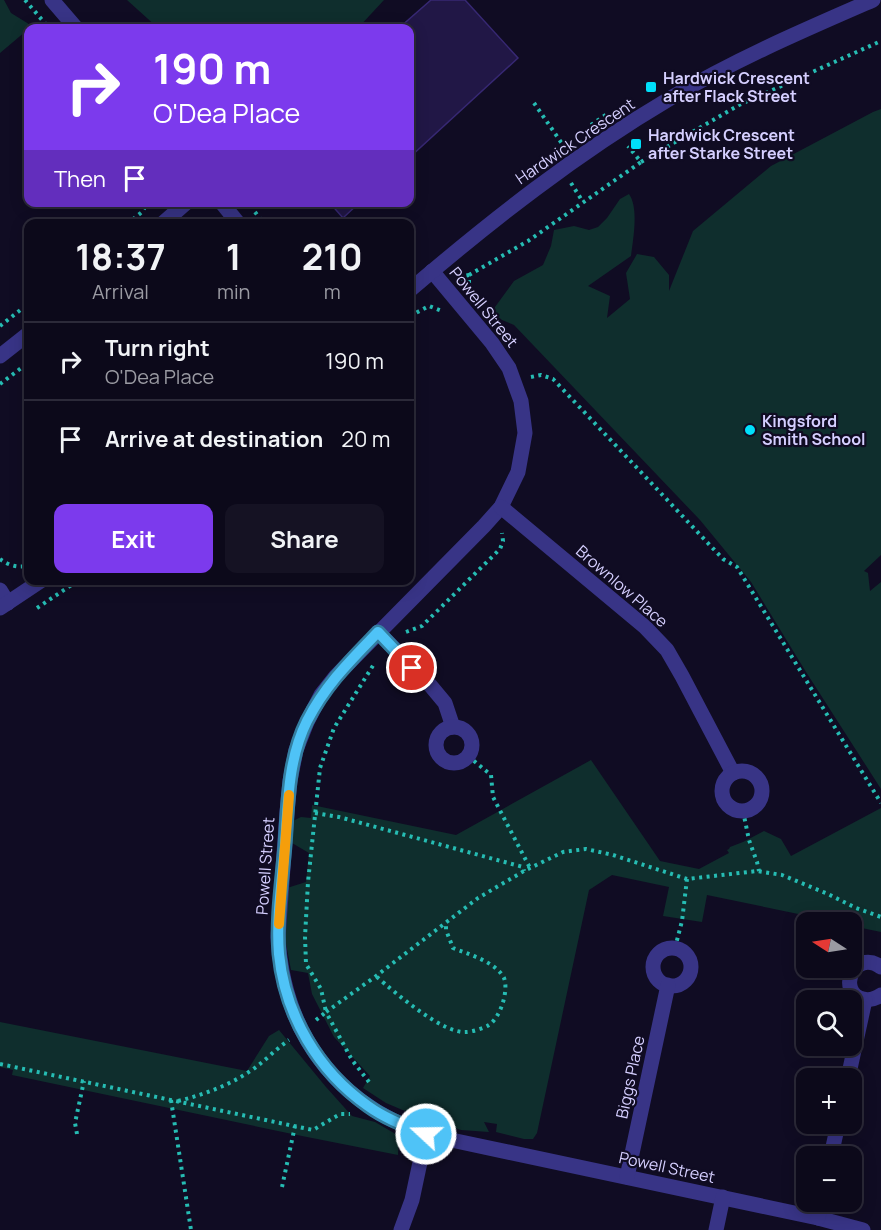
<!DOCTYPE html>
<meta charset="utf-8">
<style>
body{margin:0;font-family:Manrope,sans-serif;background:#151223;color:#f1f3f6;height:100vh;display:flex;flex-direction:column;font-size:22px;white-space:nowrap}
*{box-sizing:border-box;margin:0}
p{font-size:20px;color:#9a9aa2}
.icon{flex:none;width:33px;height:33px;fill:none;stroke:currentColor;stroke-width:2;stroke-linecap:round;stroke-linejoin:round}
.map{position:relative;flex:1;overflow:hidden}
.details{position:absolute;left:24px;top:219px;width:390px;height:366px;display:flex;flex-direction:column;background:#0c091a;border-radius:12px;box-shadow:0 3px 15px #0003,0 0 0 2px #2c2a39}
.details>*{flex:none}
.guide{position:absolute;left:24px;top:24px;width:390px;height:183px;border-radius:12px;box-shadow:0 3px 15px #0003,0 0 0 2px #2c2a39;background:#7c3aed;color:#fff;overflow:hidden}
.needle{width:39px;rotate:282deg}
.buttons{position:absolute;left:796px;top:912px;display:grid;gap:12px}
.buttons a{display:grid;place-items:center;width:66px;height:66px;border-radius:12px;background:#0c091a;box-shadow:0 3px 15px #0003,0 0 0 2px #2c2a39;font-size:30px}
.pin{position:absolute;display:grid;place-items:center;width:51px;height:51px;color:#fff;margin:-26px;border:3px solid #fff;border-radius:50%;box-shadow:0 2px 6px #0007}
.me{position:absolute;width:66px;margin:-33px;rotate:291deg;stroke-linejoin:round;filter:drop-shadow(0 0 4px #0008)}
.turn{display:flex;align-items:center;gap:21px;height:126px;padding:0 30px;font-size:27px}
.turn .icon{width:78px;height:78px;stroke-width:2.5}
.turn b{display:block;font-size:42px;line-height:51px}
.then{display:flex;align-items:center;height:57px;padding:0 30px;background:#0003;gap:12px;font-size:22px}
.eta{display:flex;justify-content:space-evenly;align-items:center;height:102px;text-align:center}
.eta b{font-size:36px;font-weight:700;line-height:42px}
.cta{display:flex;gap:12px;margin-top:auto;padding:12px 30px}
.cta a{flex:1;height:69px;border-radius:12px;background:#7c3aed;color:#fff;font-size:24px;font-weight:700;line-height:69px;text-align:center}
.cta a+a{background:#151223;color:#f1f3f6}
ul{padding:0;list-style:none}
li{display:flex;align-items:center;gap:18px;height:78px;padding:0 30px;border-top:2px solid #2c2a39}
li div{flex:1}
li b{display:block;font-size:22px}
li em{font-style:normal}
.map>svg:first-child{display:block}
.green{fill:#0f2e2d}
.building{fill:#211746;stroke:#372873;stroke-width:1.5}
.lines{fill:none;stroke-linecap:round;stroke-linejoin:round}
.path{stroke:#26bcb3;stroke-width:4;stroke-dasharray:3 4.5;stroke-linecap:butt}
.minor{stroke:#383486;stroke-width:15}
.route-casing{stroke:#337fa1;stroke-width:15}
.route{stroke:#4fc3f7;stroke-width:10}
.slow{stroke:#f59e0b;stroke-width:10}
.poi-dot{fill:#00dffa;stroke:#100c23;stroke-width:2}
.labels{text-anchor:middle;stroke-width:4.5;stroke-linejoin:round;paint-order:stroke}
.poi-label{font-size:16px;font-weight:bold;fill:#d5cfff;stroke:#100c23;text-anchor:start}
.street-label{font-size:16px;fill:#d5cfff;stroke:#100c23}
</style>
<div class="map">
<svg width="881" height="1230" viewBox="0 0 881 1230">
<rect width="100%" height="100%" fill="#100c23"/>
<g class="green">
<polygon points="0,0 4,0 11,13 32,26 0,53"/>
<polygon points="127,0 384,0 358,28 158,28"/>
<path d="M881,109V555L864,571L868,573L870,591L881,582V789L806,672L751,582L700,520L514,325L502,320L495,314V307L514,281L543,265L551,246L554,230L574,226L589,230L598,227L607,218L620,199L629,194C639,208 633,239 631,256L588,286L610,296L607,318L630,299L626,273L637,254L654,257L669,275V291L693,231L771,166L873,112Z"/>
<polygon points="591,760 660,861 699,869 729,853 727,850 729,849 730,847 743,842 764,831 781,839 791,856 881,808 881,932 852,926 852,922 837,922 707,895 702,922 663,916 669,887 612,875 589,890 537,1133 533,1139 524,1139 496,1132 497,1124 484,1122 489,1132 461,1130 412,1114 386,1103 363,1088 370,1076 334,1037 312,994 308,973 291,970 285,939 287,888 306,882 309,853 292,843 293,821 301,817 311,818 312,805 456,835"/>
<polygon points="0,1022 247,1071 269,1036 279,1030 326,1087 352,1116 375,1122 399,1136 398,1155 297,1135 12,1075 13,1070 0,1067"/>
</g>
<g class="building">
<polygon points="431,0 465,0 518,58 410,157 410,28 399,28"/>
<polygon points="329,202 360,202 343,218"/>
</g>
<g class="lines">
<g class="path">
<polyline points="25,0 49,28"/>
<polyline points="534,103 563,145"/>
<polyline points="591,125 607,114"/>
<polyline points="641,162 739,105 881,41"/>
<polyline points="571,183 583,202"/>
<polyline points="255,212 264,224"/>
<polyline points="127,224 142,212 148,202"/>
<polyline points="469,275 528,241 641,162 628,146"/>
<polyline points="461,280 464,276 469,275 469,286"/>
<polyline points="410,316 429,306 442,311"/>
<polyline points="0,326 28,304"/>
<polyline points="531,377 541,375 553,379 723,559 737,567 881,803"/>
<polyline points="0,384 28,363"/>
<path d="M0,559C8,565 19,569 28,565"/>
<polyline points="37,608 79,580"/>
<polyline points="406,632 422,626 500,549 503,541 502,533"/>
<polyline points="468,756 491,775 493,797 530,868"/>
<polyline points="743,811 749,840 757,862 759,871"/>
<polyline points="315,813 339,817 523,867 524,871"/>
<polyline points="675,948 682,921 687,879"/>
<path d="M377,977C394,992 443,1034 466,1032C472,1032 484,1028 489,1025C500,1018 509,991 504,978C496,962 468,954 453,948L446,930V925L445,923"/>
<polyline points="316,1020 326,1012 321,989 306,964 305,937 308,882 320,768 334,728 374,664"/>
<polyline points="0,1064 313,1130 340,1114 350,1114"/>
<polyline points="369,1082 352,1060 326,1012 376,976 478,898 524,871 563,852 586,849 613,855 687,879 757,871 782,875 828,894 856,908 881,917"/>
<polyline points="171,1100 191,1230"/>
<path d="M178,1101C206,1094 233,1084 256,1067C267,1059 277,1048 289,1040"/>
<polyline points="77,1134 75,1123 84,1081"/>
<polyline points="282,1187 295,1126"/>
</g>
<g class="minor">
<polyline points="52,0 76,28"/>
<polyline points="221,202 239,224"/>
<polyline points="162,224 187,202"/>
<path d="M432,271L492,343L509,368L521,401L525,433L518,472L501,507L484,526L336,676L321,695L307,722L296,750L290,781L287,812L278,937C284,1039 343,1113 442,1138L818,1218L863,1230"/>
<path d="M410,290C492,220 576,154 669,99C734,60 804,30 873,0"/>
<polyline points="0,356 28,334"/>
<polyline points="501,507 645,627 667,650 682,676 733,773"/>
<polyline points="0,590 8,603"/>
<polyline points="0,608 42,580"/>
<polyline points="378,632 430,685 445,703 453,727"/>
<circle cx="454" cy="745" r="18"/>
<circle cx="742" cy="791" r="20"/>
<circle cx="672" cy="967" r="19"/>
<path d="M881,967C854,948 836,992 863,999C870,1001 875,999 881,995"/>
<polyline points="848,1078 865,1000"/>
<polyline points="831,1156 838,1124"/>
<polyline points="627,1177 668,985"/>
<polyline points="818,1218 822,1202"/>
<polyline points="401,1230 412,1200 426,1134"/>
<polyline points="716,1230 723,1197"/>
</g>
</g>
<g class="lines">
<defs>
<path id="route" d="M412,668L378,632C350,661 326,684 307,721C288,759 288,803 285,845C282,881 276,918 279,954C285,1015 318,1071 368,1106C386,1119 406,1126 426,1134"/>
</defs>
<use href="#route" class="route-casing"/>
<use href="#route" class="route"/>
<polyline class="slow" points="279,924 289,795"/>
</g>
<g class="poi-dot">
<rect x="645" y="81" width="12" height="12" rx="3"/>
<rect x="630" y="138" width="12" height="12" rx="3"/>
<circle cx="750" cy="430" r="6"/>
</g>
<g class="labels">
<g class="poi-label">
<text x="663" y="84">Hardwick Crescent<tspan x="663" dy="18">after Flack Street</tspan></text>
<text x="648" y="141">Hardwick Crescent<tspan x="648" dy="18">after Starke Street</tspan></text>
<text x="762" y="427">Kingsford<tspan x="762" dy="18">Smith School</tspan></text>
</g>
<g class="street-label">
<text transform="translate(575 141) rotate(-34)" y="6">Hardwick Crescent</text>
<text transform="translate(484 307) rotate(51)" y="6">Powell Street</text>
<text transform="translate(622 586) rotate(41)" y="6">Brownlow Place</text>
<text transform="translate(265 866) rotate(-86)" y="6">Powell Street</text>
<text transform="translate(630 1077) rotate(-78)" y="6">Biggs Place</text>
<text transform="translate(667 1167) rotate(12)" y="6">Powell Street</text>
</g>
</g>
</svg>
<div class="buttons">
<a><svg class="needle" viewBox="-14 -14 28 28"><path d="M0-13l5 13h-10z" fill="#e53935"/><path d="M0 13l5-13h-10z" fill="#9a9aa2"/></svg></a>
<a><svg class="icon" aria-label="search" viewBox="0 0 24 24"><circle cx="10" cy="10" r="6"/><path d="M15 15l6 6"/></svg></a>
<a>+</a>
<a>−</a>
</div>
<div class="pin" style="left:412px;top:668px;background:#d93025"><svg class="icon" aria-label="arrive" viewBox="0 0 24 24"><path d="M6 21V4h12l-3 4 3 4H6"/></svg></div>
<svg class="me" style="left:426px;top:1134px" viewBox="-20 -20 40 40"><circle r="17" fill="#4fc3f7" stroke="#fff" stroke-width="3"/><path d="M0-11L8 9 0 5-8 9z" fill="#fff"/></svg>
<div class="guide">
<div class="turn"><svg class="icon" aria-label="right" viewBox="0 0 24 24"><path d="M7 20v-9h11M14 6l5 5-5 5"/></svg><div><b>190 m</b>O'Dea Place</div></div>
<div class="then">Then<svg class="icon" aria-label="arrive" viewBox="0 0 24 24"><path d="M6 21V4h12l-3 4 3 4H6"/></svg></div>
</div>
<section class="details">
<div class="eta">
<div><b>18:37</b><p>Arrival</p></div>
<div><b>1</b><p>min</p></div>
<div><b>210</b><p>m</p></div>
</div>
<ul>
<li><svg class="icon" aria-label="right" viewBox="0 0 24 24"><path d="M7 20v-9h11M14 6l5 5-5 5"/></svg><div><b>Turn right</b><p>O'Dea Place</p></div><em>190 m</em></li>
<li><svg class="icon" aria-label="arrive" viewBox="0 0 24 24"><path d="M6 21V4h12l-3 4 3 4H6"/></svg><div><b>Arrive at destination</b></div><em>20 m</em></li>
</ul>
<div class="cta"><a>Exit</a><a>Share</a></div>
</section>
</div>
